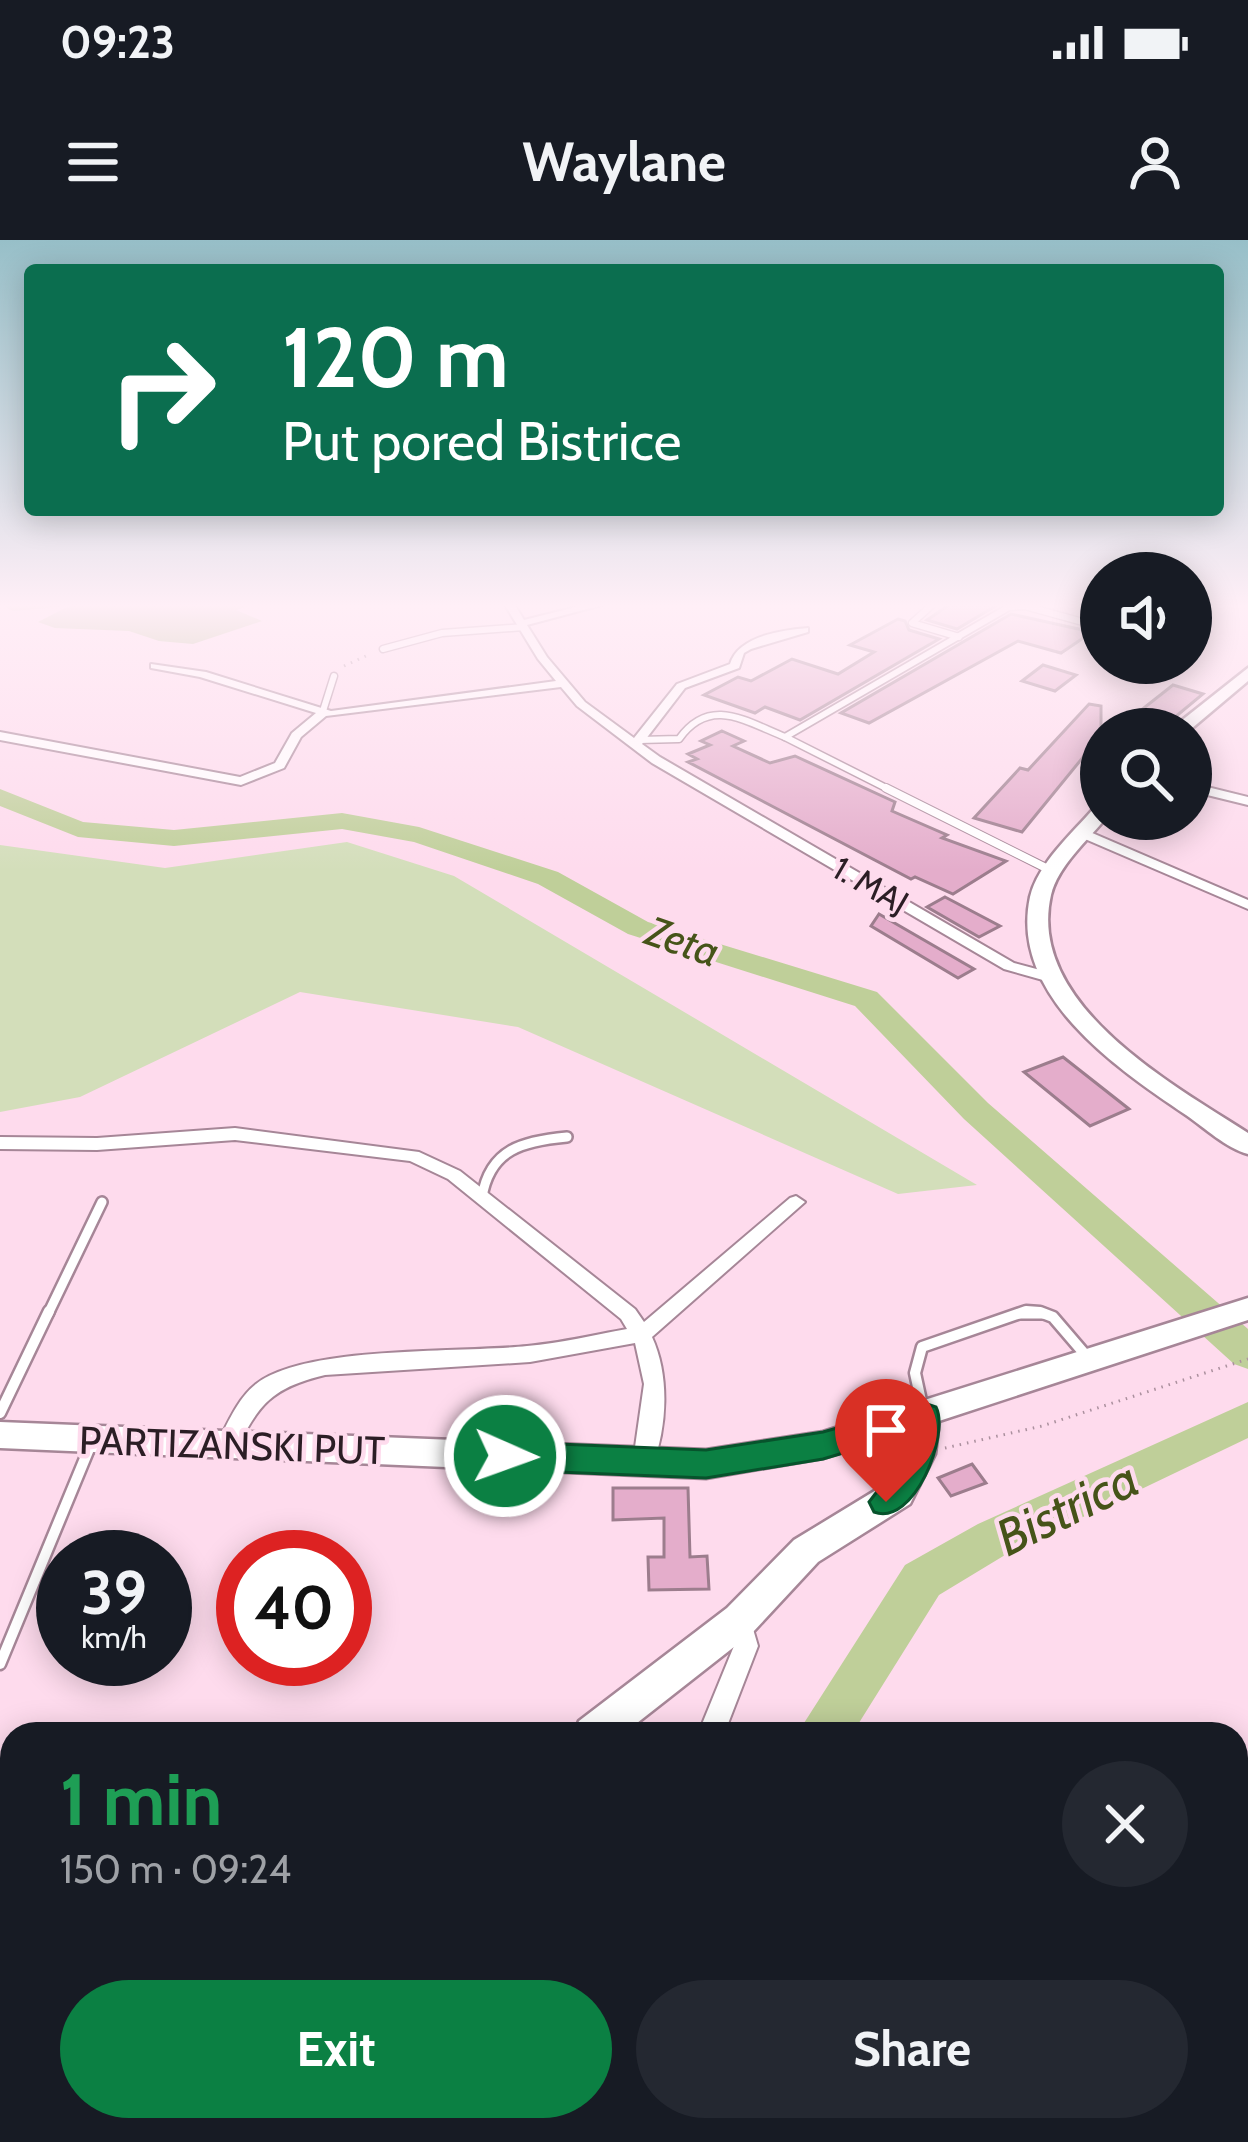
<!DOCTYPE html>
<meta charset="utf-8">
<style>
body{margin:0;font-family:Cabin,sans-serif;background:#242831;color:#f1f3f6;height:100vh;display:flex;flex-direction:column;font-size:45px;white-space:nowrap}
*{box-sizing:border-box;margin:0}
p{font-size:39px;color:#9ea1a6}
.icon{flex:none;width:66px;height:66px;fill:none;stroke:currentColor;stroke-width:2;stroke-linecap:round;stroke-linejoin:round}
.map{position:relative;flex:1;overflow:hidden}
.side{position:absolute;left:0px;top:1482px;width:1248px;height:420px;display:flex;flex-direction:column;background:#171b24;border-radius:36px 36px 0 0;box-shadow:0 6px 30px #0003}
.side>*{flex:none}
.hud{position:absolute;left:24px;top:24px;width:1200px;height:252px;border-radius:12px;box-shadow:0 6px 30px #0003;background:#0b6e4f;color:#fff;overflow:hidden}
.controls{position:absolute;left:1080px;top:312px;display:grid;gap:24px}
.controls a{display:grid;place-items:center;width:132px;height:132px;border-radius:50%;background:#171b24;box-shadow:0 6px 30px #0003;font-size:60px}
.speed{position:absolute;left:36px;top:1290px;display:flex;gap:24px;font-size:60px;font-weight:700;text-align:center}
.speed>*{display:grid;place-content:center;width:156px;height:156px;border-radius:50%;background:#171b24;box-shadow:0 6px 30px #0003;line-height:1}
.speed small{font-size:30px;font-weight:400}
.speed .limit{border:18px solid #d22;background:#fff;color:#111}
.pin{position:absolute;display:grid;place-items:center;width:102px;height:102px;color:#fff;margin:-123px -51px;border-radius:50% 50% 50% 0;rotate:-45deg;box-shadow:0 0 12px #0007}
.pin .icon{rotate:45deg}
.me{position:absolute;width:132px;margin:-66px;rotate:92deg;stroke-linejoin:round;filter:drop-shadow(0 0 9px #0008)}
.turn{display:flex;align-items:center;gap:42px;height:252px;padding:0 60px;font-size:54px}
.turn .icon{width:156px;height:156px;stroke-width:2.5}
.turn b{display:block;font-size:84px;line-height:102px}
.round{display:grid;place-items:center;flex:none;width:126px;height:126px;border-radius:63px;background:#242831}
.headline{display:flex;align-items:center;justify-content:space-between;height:204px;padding:0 60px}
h1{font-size:72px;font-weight:800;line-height:90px;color:#1e9e55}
.action{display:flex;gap:24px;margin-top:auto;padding:24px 60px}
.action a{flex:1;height:138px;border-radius:72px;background:#0b8043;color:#fff;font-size:48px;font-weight:800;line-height:138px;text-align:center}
.action a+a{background:#242831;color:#f1f3f6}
.status{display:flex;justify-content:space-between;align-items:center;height:84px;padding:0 60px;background:#171b24;direction:ltr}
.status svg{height:33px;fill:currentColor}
header{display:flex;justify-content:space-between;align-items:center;height:156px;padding:0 60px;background:#171b24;font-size:54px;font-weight:800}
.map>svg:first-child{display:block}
.green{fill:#d3deba}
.forest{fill:#abba85}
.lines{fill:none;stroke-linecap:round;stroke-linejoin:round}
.river{fill:#bfcf99;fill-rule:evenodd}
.building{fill:#e4adcb;stroke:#9c7d8d;stroke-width:3}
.lane-far3-casing{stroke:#a68697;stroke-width:9}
.lane-far2-casing{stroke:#a68697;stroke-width:10}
.lane-far1-casing{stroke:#a68697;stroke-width:14}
.lane-casing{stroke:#a68697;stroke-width:15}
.street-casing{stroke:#a68697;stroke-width:4}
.secondary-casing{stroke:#a68697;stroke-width:5}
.path{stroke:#ab909e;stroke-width:3;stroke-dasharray:1.5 6;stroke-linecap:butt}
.lane-far3{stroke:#fff;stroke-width:6}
.lane-far2{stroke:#fff;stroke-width:8}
.lane-far1{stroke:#fff;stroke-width:9}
.lane{stroke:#fff;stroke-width:10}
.street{fill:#fff;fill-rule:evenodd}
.secondary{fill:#fff;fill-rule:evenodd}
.route{fill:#0b8043;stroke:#07532c;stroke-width:3}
.labels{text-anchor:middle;stroke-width:9;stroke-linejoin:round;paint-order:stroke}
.far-street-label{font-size:33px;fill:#2b1e25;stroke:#fedbed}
.street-label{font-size:39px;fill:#2b1e25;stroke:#fedbed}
.water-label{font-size:42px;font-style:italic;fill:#465419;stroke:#fedbed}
.near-water-label{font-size:51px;font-style:italic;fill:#465419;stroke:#fedbed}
</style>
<div class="status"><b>09:23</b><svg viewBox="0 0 49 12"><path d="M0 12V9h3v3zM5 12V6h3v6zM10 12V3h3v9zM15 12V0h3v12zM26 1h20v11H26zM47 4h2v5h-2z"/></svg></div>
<header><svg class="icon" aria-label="menu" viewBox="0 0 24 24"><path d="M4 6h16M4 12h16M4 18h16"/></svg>Waylane<svg class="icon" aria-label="person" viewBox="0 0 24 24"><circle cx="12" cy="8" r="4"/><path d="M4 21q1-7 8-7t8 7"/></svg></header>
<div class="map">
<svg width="1248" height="1902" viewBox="0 0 1248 1902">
<rect width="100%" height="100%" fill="#fedbed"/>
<polygon class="green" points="347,602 454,636 977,945 898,954 518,787 300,752 80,857 0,872 0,605 165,628"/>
<polygon class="forest" points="2,365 252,365 236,370 262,381 193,404 159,401 129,391 55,388 38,382 69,366 13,371"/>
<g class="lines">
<g class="river">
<polygon points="0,549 83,582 174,590 342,573 419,587 558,632 648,682 877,752 988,863 1248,1089 1248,1129 1234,1124 964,879 855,766 628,694 538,644 414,602 342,589 174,606 78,597 0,566"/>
<polygon points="1248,1162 1248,1198 1010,1312 939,1355 852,1494 797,1494 905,1325 978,1284"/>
<polygon points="552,1890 616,1890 611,1902 547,1902"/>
</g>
</g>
<g class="building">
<polygon points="949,365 997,365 957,389 927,380"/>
<polygon points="1011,374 1092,392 1061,413 1018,401 869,483 841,473"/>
<polygon points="898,379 905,381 909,390 939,399 800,480 765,467 755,473 704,455 738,437 751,441 792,419 838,434 874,412 850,405"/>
<polygon points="1043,425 1076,435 1055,451 1022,441"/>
<polygon points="1173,445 1203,454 1163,487 1131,478"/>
<polygon points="1089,464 1101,466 1101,521 1084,516 1022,592 974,578 1020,528 1028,530"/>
<polygon points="722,491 744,501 733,506 770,523 795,516 895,562 892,571 947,595 942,598 1006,621 953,654 915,637 911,639 688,522 697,519 688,514 710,505 701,501"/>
<polygon points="945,657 1000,686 979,697 927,667"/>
<polygon points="879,674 974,729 958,738 871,686"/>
<polygon points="1063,817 1129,869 1090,886 1024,832"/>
<polygon points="972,1224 986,1243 951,1256 938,1238"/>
<polygon points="613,1248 688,1248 690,1317 707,1316 709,1349 649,1350 648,1317 664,1317 664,1278 613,1280"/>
</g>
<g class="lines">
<defs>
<g id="lane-far3">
<polyline points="932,365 912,383 959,397"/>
<polyline points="383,409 442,393 524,387"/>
<polyline points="322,474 334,436"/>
<path d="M639,500L679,499C710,456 745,481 785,497"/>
<polyline points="892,551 785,497 1009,367 1025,366 1101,387"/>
</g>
<polyline id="lane-far2" points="886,548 1052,631"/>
<g id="lane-far1">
<path d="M482,957C490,909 523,901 567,897"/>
<polyline points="48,1074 102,962"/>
<polyline points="1018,1074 1045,1074"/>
</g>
<g id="lane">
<polyline points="923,1170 915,1133 922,1107 1026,1071 1040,1072 1053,1077 1089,1119"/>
<polyline points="0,1173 49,1071"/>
<polyline points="0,1424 91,1204"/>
</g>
<g id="street">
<path d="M505,365H515L524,380L584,365H602L527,385L547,417L585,462L634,498L677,444L730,424C738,396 782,390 808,388V392L751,409L744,413L739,428L685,448L642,504L660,517L1014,723L1055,734L1058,737L1050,742L1004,729L652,523L577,466L561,447L326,476L301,497L284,528L241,545L0,500V492L240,537L275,523L292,493L316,473L200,437L151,428V424L206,432L331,471L556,441L538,419Z"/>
<polygon points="1191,543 1248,557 1248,565 1191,551"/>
<polygon points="1083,589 1248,660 1248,669 1078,596 1076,593"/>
<path d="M235,888L419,912L460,931L635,1069L644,1082L790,958L796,956L805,962L652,1097C670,1136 667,1188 652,1227L644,1230L636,1227L633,1221L644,1144L635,1103L530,1122L325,1135C271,1148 259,1164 235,1212L227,1215L219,1212L216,1206C227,1185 237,1159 256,1144C305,1105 461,1113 527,1106C561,1103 594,1095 627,1089L621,1079L448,939L410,921L235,900L97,910L0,909V897L97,898Z"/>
<polygon points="740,1369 748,1372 758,1406 724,1494 698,1494 734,1406 728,1380 732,1372"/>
<polygon points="1236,1850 1248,1855 1248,1887 1236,1882"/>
</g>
<g id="secondary">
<polygon points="1248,428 1248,441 1191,489 1171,489"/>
<path d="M1101,566V579H1105C1087,601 1058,626 1051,655C1026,764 1172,844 1248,893V914C1226,908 1205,888 1186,875C1116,828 1009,755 1030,657C1038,623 1072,594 1094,568Z"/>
<polygon points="1248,1058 1248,1080 939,1181 935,1214 910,1264 818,1322 753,1392 623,1494 574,1494 579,1481 727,1368 794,1300 886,1244 903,1213 906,1191 823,1218 706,1238 0,1208 0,1182 706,1210 823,1192"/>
<polygon points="12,1783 12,1828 0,1833 0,1788"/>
</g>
</defs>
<use href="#lane-far3" class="lane-far3-casing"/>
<use href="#lane-far2" class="lane-far2-casing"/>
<use href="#lane-far1" class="lane-far1-casing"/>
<use href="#lane" class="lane-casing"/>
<use href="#street" class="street-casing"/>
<use href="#secondary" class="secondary-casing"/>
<g class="path">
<polyline points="344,426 368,415"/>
<polyline points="945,1208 1042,1186 1248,1119"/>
</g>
<use href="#lane-far3" class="lane-far3"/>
<use href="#lane-far2" class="lane-far2"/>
<use href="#lane-far1" class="lane-far1"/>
<use href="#lane" class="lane"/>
<use href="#street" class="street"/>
<use href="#secondary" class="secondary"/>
</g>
<linearGradient id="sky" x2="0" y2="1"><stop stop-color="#97bfc8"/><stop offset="0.58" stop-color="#ffeff7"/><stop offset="1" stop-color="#ffeff7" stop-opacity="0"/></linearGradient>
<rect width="1248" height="631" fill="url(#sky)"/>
<path class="route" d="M924,1163L936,1167C950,1195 914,1287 874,1272L869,1262L896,1227L904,1195L823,1219L706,1238L505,1230L494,1226L489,1216L494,1206L505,1202L706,1210L823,1192Z"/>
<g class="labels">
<g class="far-street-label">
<text transform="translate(871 645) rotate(30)" y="12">1. MAJ</text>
</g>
<g class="street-label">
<text transform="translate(232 1205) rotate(2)" y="14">PARTIZANSKI PUT</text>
</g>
<g class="water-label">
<text transform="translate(683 701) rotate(19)" y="15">Zeta</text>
</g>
<g class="near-water-label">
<text transform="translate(1067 1268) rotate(-26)" y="18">Bistrica</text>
</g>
</g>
</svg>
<div class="controls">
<a><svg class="icon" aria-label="sound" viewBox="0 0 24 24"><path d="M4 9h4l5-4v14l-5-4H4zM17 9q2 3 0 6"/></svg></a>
<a><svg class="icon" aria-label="search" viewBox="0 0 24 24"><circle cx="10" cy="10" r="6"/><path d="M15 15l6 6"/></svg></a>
</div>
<div class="speed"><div>39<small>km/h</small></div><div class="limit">40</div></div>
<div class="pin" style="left:886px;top:1262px;background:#d93025"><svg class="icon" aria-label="arrive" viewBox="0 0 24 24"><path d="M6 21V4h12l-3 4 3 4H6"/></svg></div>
<svg class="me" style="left:505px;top:1216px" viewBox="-20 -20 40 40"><circle r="17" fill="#0b8043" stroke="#fff" stroke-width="3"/><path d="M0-11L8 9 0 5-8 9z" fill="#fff"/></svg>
<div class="hud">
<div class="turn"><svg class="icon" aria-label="right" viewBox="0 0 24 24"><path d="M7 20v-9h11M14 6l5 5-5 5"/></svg><div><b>120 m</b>Put pored Bistrice</div></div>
</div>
<section class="side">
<div class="headline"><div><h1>1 min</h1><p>150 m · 09:24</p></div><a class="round"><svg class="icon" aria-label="close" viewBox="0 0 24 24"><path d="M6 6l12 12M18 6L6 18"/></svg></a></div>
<div class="action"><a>Exit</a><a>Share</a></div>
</section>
</div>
